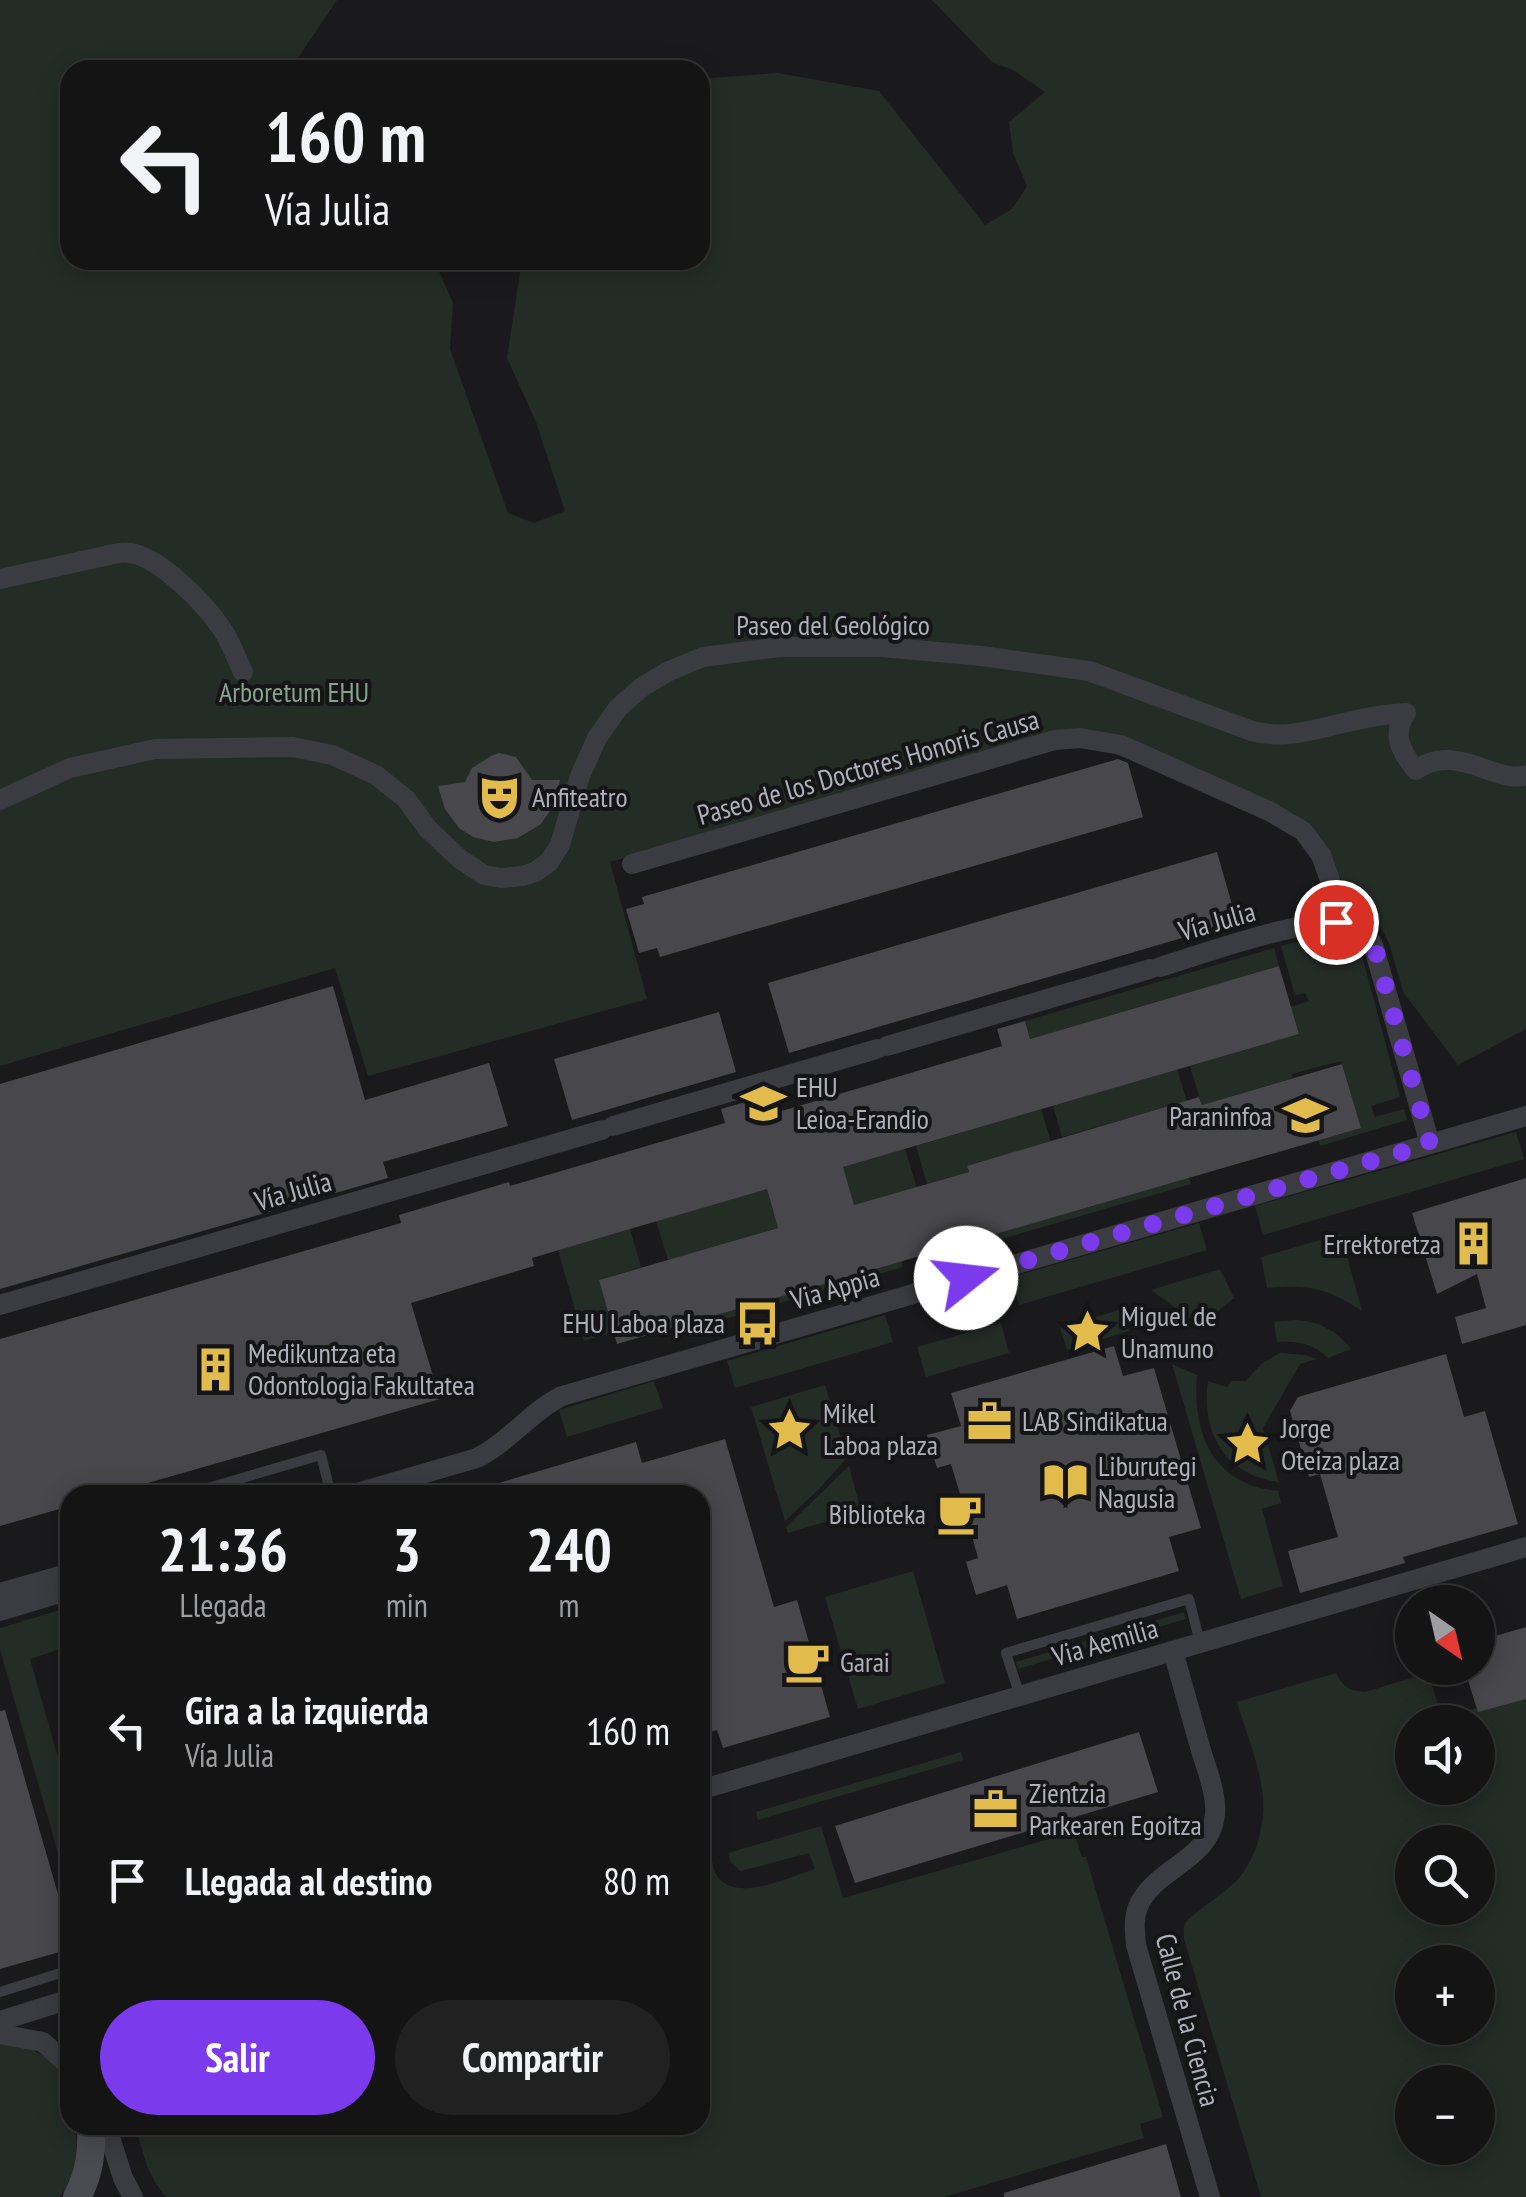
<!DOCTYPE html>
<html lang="es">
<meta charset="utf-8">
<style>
body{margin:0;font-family:"PT Sans Narrow",sans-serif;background:#212122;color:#f1f3f6;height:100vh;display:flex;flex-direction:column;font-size:38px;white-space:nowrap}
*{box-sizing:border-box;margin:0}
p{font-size:32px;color:#9d9ea0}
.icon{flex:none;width:55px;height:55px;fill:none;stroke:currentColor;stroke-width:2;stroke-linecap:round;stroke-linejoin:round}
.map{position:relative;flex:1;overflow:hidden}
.details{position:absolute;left:60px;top:1485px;width:650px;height:650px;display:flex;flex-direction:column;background:#141415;border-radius:30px;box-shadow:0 5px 25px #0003,0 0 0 2px #333334}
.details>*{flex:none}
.guide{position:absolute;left:60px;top:60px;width:650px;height:210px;border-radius:30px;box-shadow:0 5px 25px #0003,0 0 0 2px #333334;background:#141415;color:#f1f3f6;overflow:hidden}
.needle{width:65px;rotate:146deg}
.controls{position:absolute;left:1395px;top:1585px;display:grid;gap:20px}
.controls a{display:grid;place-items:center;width:100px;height:100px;border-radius:50%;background:#141415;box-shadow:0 5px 25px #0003,0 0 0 2px #333334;font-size:50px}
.pin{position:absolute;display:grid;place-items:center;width:85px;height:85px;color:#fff;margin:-42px;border:5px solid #fff;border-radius:50%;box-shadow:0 2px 10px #0007}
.me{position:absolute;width:110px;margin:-55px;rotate:74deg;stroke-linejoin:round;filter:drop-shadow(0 0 8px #0008)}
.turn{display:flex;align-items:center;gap:35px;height:210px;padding:0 40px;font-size:45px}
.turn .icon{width:130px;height:130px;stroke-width:2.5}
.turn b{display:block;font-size:70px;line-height:85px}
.eta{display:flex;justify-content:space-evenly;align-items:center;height:170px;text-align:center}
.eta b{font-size:60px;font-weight:700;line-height:70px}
.primary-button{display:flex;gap:20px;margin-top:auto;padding:20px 40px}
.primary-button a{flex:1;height:115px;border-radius:60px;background:#7c3aed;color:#fff;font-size:40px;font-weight:700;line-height:115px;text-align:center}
.primary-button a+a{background:#212122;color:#f1f3f6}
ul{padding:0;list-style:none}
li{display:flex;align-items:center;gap:30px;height:150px;padding:0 40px}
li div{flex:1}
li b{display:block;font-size:38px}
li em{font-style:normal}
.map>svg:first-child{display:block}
.green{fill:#242c26;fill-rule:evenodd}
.building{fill:#47474c}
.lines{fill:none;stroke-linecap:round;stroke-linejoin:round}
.lane{stroke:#3b3c41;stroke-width:10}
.street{stroke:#3b3c41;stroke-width:20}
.secondary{stroke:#4a4b50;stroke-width:28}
.route{stroke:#7c3aed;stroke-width:18;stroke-dasharray:0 32.4}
.labels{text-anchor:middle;stroke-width:8;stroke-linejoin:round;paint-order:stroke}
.street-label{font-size:28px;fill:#aeb1ba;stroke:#151517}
.park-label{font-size:28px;fill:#87a38b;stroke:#151517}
.poi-label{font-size:28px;fill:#aeb1ba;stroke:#151517;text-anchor:start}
</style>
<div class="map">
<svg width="1526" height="2197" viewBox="0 0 1526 2197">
<rect width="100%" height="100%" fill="#1a1a1c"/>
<g class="green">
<polygon points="0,0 337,0 290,70 70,70 70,260 434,260 453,303 450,349 508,513 534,523 565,511 536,422 507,358 522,260 700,260 700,79 778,73 879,91 985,225 1012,209 1027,186 1013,153 1009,122 1045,92 1013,70 992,62 932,0 1526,0 1526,1029 1458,1065 1403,992 1389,943 1378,922 1358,906 1343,883 1322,841 1295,814 1121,736 1066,729 610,862 647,999 368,1076 335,968 0,1066"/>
<polygon points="1334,932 1349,938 1361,952 1400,1097 1371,1106 1375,1117 1404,1109 1407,1120 1320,1146 1319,1140 1361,1128 1341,1061 1292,1074 1293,1078 1202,1105 1190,1066 1299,1034 1291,1007 1309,1001 1305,993 1295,995 1281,946"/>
<polygon points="1274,948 1279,966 1030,1039 1025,1021"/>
<polygon points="1177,1069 1187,1101 1062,1137 1053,1106"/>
<polygon points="1041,1109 1051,1142 967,1167 969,1172 927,1184 916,1146"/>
<polygon points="1516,1132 1524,1159 1263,1235 1255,1206"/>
<polygon points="905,1149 917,1188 854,1205 850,1193 779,1185"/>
<polygon points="1189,1178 1191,1184 967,1249 965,1243"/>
<polygon points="767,1189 778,1228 668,1260 656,1221"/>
<polygon points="1199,1223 1207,1250 1019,1305 1011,1277"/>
<polygon points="630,1229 641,1267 599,1280 614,1332 584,1341 558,1250"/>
<path d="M1341,1234L1362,1311C1328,1288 1308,1284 1267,1288L1261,1257Z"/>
<polygon points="901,1261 903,1267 674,1334 672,1328"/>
<polygon points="1220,1269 1234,1298 1200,1326 1151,1290"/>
<polygon points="1122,1309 1129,1331 1067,1350 1060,1328"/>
<polygon points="885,1315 893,1342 735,1388 727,1361"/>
<path d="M1294,1320C1318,1321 1336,1330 1351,1349L1328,1358C1313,1343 1297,1341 1277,1342L1274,1322Z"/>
<polygon points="1001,1323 1009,1353 926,1377 917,1347"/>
<path d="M1280,1353L1305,1355L1317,1359L1300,1364L1263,1428L1279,1482C1224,1475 1201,1432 1208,1381L1227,1387L1231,1381H1246L1261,1364Z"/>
<path d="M1172,1364L1197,1375C1192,1434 1213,1485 1278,1491L1281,1503L1262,1509L1283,1586L1241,1599Z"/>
<polygon points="654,1381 663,1408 567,1437 559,1410"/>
<polygon points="825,1385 847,1458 819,1489 785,1521 751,1407"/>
<polygon points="849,1466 861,1511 788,1533 786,1527"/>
<polygon points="913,1571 945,1683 858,1709 825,1597"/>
<polygon points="70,1607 70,1646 30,1659 70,1799 70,1895 0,1650 0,1628"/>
<polygon points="1184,1612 1186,1619 1018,1669 1016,1662"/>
<path d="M1336,1673C1343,1687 1350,1691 1365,1692L1428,1673L1442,1718L1526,1693V2197H1261L1184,1939C1184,1934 1183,1928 1185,1924C1188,1916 1228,1891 1238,1879C1253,1862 1261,1838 1263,1815C1266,1778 1247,1737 1237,1702ZM1412,1722H1478V1788H1412ZM1412,1842H1478V1908H1412ZM1412,1962H1478V2028H1412ZM1412,2082H1478V2148H1412Z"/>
<polygon points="961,1752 963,1760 758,1820 756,1812"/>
<path d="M821,1826L843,1898L1074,1832L1082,1857H1086L1163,2117L1140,2124L1144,2138L944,2197H166L155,2182L147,2166L135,2125H700V1861L711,1858C713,1863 713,1869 716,1874C733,1905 789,1877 815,1869L809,1853L741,1871L731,1863L728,1853Z"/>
<path d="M0,2041C31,2045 61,2059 69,2092C71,2102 70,2114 70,2125H75C79,2152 76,2175 60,2197H0Z"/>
</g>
<g class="building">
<polygon points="499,753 516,757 532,780 560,780 554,805 541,824 518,838 494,842 473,837 459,828 445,809 438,786 465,782 472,768 491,756"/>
<polygon points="1118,759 1128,763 1143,817 660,957 657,948 639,953 626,909 644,904 642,897"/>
<polygon points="1217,852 1237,922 789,1053 768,983"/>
<polygon points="1279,966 1299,1034 843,1167 854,1205 969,1172 967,1166 1199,1097 1202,1105 1342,1064 1361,1128 617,1344 599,1280 778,1228 767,1189 630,1229 532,1258 534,1266 411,1303 440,1399 106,1495 70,1495 70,1506 0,1526 0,1339 401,1223 399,1215 509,1182 510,1186 725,1123 721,1109 752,1100 758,1118 1002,1046 997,1029 1025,1021 1030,1039"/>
<polygon points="333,986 365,1100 489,1063 508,1126 383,1162 388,1178 0,1289 0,1084"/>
<polygon points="719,1012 736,1072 572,1120 554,1059"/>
<polygon points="1526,1178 1526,1325 1462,1344 1455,1317 1486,1308 1477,1274 1437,1294 1412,1213"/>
<polygon points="1114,1346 1123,1376 1154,1368 1201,1528 1169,1537 1179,1571 1017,1619 1007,1585 976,1595 966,1562 978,1558 970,1529 957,1533 946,1498 960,1494 951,1464 937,1468 927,1435 961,1426 951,1393"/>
<polygon points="1446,1354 1464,1417 1485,1411 1518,1524 1403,1557 1405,1563 1300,1593 1288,1551 1338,1537 1320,1474 1309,1477 1290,1411 1298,1397"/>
<polygon points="725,1439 774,1607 797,1600 830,1717 723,1748 717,1730 700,1735 700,1495 473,1495 472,1491 636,1442 642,1463"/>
<polygon points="1526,1627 1526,1699 1478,1712 1464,1668 1478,1668 1478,1641"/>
<polygon points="5,1710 70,1936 70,1949 0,1969 0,1711"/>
<polygon points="1139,1732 1158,1792 855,1883 835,1826"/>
<polygon points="1166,2144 1181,2197 1004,2197 1004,2193"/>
</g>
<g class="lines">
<g class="lane">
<polyline points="184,1495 321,1455 331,1495"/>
<polyline points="1020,1696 1006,1653 1189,1599 1200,1643"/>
<polyline points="0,1992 70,1970"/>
</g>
<g class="street">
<path d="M0,579L114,554C118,553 126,552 130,553C160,557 205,604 222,629C231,642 236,658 243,672"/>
<path d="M0,800L70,768L155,749L293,747L332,755L376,775L406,799L428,829L460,859L484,875L501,878L523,876L535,872L549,862L560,845L580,776L597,738L618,708L642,687L667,672L703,657L779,647H882L982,656L1089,671L1252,731C1288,741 1321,727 1357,720C1373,716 1390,714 1406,713C1391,734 1401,752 1416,770C1456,741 1496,785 1526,775"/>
<polyline points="632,864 1055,740 1080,738 1121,745 1269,811 1303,831 1321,855 1330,880 1336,922"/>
<path d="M1160,967C1197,956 1327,908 1358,927C1363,930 1369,940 1373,945L1430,1144"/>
<polyline points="887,1046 1150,969"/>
<polyline points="613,1126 877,1049"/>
<polyline points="0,1305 602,1130"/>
<path d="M350,1495L477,1458C509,1442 530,1412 562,1396L1526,1116"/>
<polyline points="0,1593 70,1573"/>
<polyline points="0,1611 70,1590"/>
<path d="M1173,1651C1182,1683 1191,1715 1200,1747C1206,1768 1217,1793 1215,1815C1210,1861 1154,1868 1138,1907C1133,1919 1135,1932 1136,1945L1210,2197"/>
<polyline points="700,1790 1526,1547"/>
<polyline points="0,2021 70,1999"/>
<polyline points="0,2034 43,2042 70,2067"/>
<polyline points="106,2125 123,2178 133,2197"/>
</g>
<path class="secondary" d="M77,2197C90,2173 92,2151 91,2125"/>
</g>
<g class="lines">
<polyline class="route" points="966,1278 1430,1144 1374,945 1358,927 1336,922"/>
</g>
<defs>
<symbol id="theatre-bare" viewBox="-9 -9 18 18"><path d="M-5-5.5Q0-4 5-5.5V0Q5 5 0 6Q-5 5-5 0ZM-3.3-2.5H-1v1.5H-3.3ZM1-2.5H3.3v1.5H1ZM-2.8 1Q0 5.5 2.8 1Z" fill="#e1bc4d" stroke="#151517" stroke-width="2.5" paint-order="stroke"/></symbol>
<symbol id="university-bare" viewBox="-9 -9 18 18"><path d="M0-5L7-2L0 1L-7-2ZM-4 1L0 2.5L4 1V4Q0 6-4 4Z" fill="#e1bc4d" stroke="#151517" stroke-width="2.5" paint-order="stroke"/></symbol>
<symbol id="building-bare" viewBox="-9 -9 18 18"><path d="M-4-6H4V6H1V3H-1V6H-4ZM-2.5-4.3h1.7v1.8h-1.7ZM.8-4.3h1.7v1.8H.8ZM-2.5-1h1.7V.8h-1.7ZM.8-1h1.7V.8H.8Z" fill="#e1bc4d" stroke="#151517" stroke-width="2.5" paint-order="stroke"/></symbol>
<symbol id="bus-bare" viewBox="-9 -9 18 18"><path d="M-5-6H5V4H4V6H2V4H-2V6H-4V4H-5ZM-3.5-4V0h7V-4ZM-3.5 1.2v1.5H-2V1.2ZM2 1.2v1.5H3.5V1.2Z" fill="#e1bc4d" stroke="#151517" stroke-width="2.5" paint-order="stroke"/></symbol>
<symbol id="sight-bare" viewBox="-9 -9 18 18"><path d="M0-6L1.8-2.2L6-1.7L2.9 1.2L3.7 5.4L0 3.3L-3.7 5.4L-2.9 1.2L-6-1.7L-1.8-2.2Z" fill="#e1bc4d" stroke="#151517" stroke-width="2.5" paint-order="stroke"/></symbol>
<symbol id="office-bare" viewBox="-9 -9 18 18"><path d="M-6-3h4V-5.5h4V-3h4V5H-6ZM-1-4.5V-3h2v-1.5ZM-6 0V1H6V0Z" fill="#e1bc4d" stroke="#151517" stroke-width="2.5" paint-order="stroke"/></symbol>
<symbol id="library-bare" viewBox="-9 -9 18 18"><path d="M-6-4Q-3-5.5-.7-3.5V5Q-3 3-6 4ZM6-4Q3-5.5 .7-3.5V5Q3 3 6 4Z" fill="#e1bc4d" stroke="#151517" stroke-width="2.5" paint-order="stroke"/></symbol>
<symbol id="cafe-bare" viewBox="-9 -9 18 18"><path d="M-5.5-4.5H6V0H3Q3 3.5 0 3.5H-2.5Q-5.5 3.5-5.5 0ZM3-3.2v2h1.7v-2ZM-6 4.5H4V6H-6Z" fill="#e1bc4d" stroke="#151517" stroke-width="2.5" paint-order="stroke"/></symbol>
</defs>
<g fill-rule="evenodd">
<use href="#theatre-bare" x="468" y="766" width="63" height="63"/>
<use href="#university-bare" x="732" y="1072" width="63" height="63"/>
<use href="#university-bare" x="1274" y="1084" width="63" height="63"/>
<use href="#building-bare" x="1442" y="1212" width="63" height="63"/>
<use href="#bus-bare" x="726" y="1292" width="63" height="63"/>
<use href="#sight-bare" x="1056" y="1300" width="63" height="63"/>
<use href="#building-bare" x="184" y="1338" width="63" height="63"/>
<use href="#office-bare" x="958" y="1390" width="63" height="63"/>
<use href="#sight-bare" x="758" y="1398" width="63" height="63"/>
<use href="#sight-bare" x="1216" y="1412" width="63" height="63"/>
<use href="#library-bare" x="1034" y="1450" width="63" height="63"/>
<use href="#cafe-bare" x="928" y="1482" width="63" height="63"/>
<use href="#cafe-bare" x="776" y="1630" width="63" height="63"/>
<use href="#office-bare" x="964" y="1778" width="63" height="63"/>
</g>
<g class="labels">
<g class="street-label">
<text x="833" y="635">Paseo del Geológico</text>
<text transform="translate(868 767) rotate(-16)" y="10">Paseo de los Doctores Honoris Causa</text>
<text transform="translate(1217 921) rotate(-16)" y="10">Vía Julia</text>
<text transform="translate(293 1191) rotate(-16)" y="10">Vía Julia</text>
<text transform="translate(835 1288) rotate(-16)" y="10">Via Appia</text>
<text transform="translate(1105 1642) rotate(-16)" y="10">Via Aemilia</text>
<text transform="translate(1188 2020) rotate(75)" y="10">Calle de la Ciencia</text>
</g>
<g class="park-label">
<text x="294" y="702">Arboretum EHU</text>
</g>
<g class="poi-label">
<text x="532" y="807">Anfiteatro</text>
<text x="796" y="1097">EHU<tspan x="796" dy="32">Leioa-Erandio</tspan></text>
<text x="1272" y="1126" text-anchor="end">Paraninfoa</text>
<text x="1441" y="1254" text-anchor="end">Errektoretza</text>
<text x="1121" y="1326">Miguel de<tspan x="1121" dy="32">Unamuno</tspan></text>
<text x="725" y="1333" text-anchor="end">EHU Laboa plaza</text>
<text x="248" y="1363">Medikuntza eta<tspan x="248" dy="32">Odontologia Fakultatea</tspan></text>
<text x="823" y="1423">Mikel<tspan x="823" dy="32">Laboa plaza</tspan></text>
<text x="1022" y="1431">LAB Sindikatua</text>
<text x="1281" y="1438">Jorge<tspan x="1281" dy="32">Oteiza plaza</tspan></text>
<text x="1098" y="1476">Liburutegi<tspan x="1098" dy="32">Nagusia</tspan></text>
<text x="926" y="1524" text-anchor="end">Biblioteka</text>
<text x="840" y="1672">Garai</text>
<text x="1029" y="1803">Zientzia<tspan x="1029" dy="32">Parkearen Egoitza</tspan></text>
</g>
</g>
</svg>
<div class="controls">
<a><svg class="needle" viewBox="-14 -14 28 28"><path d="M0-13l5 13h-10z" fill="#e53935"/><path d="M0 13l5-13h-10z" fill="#9d9ea0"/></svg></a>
<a><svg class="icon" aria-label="sound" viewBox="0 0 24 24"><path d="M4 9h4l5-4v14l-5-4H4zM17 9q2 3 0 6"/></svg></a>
<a><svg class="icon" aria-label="search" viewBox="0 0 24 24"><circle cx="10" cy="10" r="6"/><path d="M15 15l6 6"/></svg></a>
<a>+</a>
<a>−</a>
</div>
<div class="pin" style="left:1336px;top:922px;background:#d93025"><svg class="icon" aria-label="arrive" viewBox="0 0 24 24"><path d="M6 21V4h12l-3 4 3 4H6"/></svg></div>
<svg class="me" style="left:966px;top:1278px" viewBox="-20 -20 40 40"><circle r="19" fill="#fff"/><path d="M0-13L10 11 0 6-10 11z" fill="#7c3aed"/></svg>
<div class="guide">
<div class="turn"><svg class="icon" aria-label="left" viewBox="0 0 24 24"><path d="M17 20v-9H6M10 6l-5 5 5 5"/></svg><div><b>160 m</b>Vía Julia</div></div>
</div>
<section class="details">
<div class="eta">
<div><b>21:36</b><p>Llegada</p></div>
<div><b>3</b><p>min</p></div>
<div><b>240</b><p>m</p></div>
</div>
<ul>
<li><svg class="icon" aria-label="left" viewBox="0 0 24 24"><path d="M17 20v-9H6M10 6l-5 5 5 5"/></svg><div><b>Gira a la izquierda</b><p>Vía Julia</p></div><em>160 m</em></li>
<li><svg class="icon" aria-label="arrive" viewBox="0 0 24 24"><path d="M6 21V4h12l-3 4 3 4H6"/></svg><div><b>Llegada al destino</b></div><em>80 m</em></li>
</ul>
<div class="primary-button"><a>Salir</a><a>Compartir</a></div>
</section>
</div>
